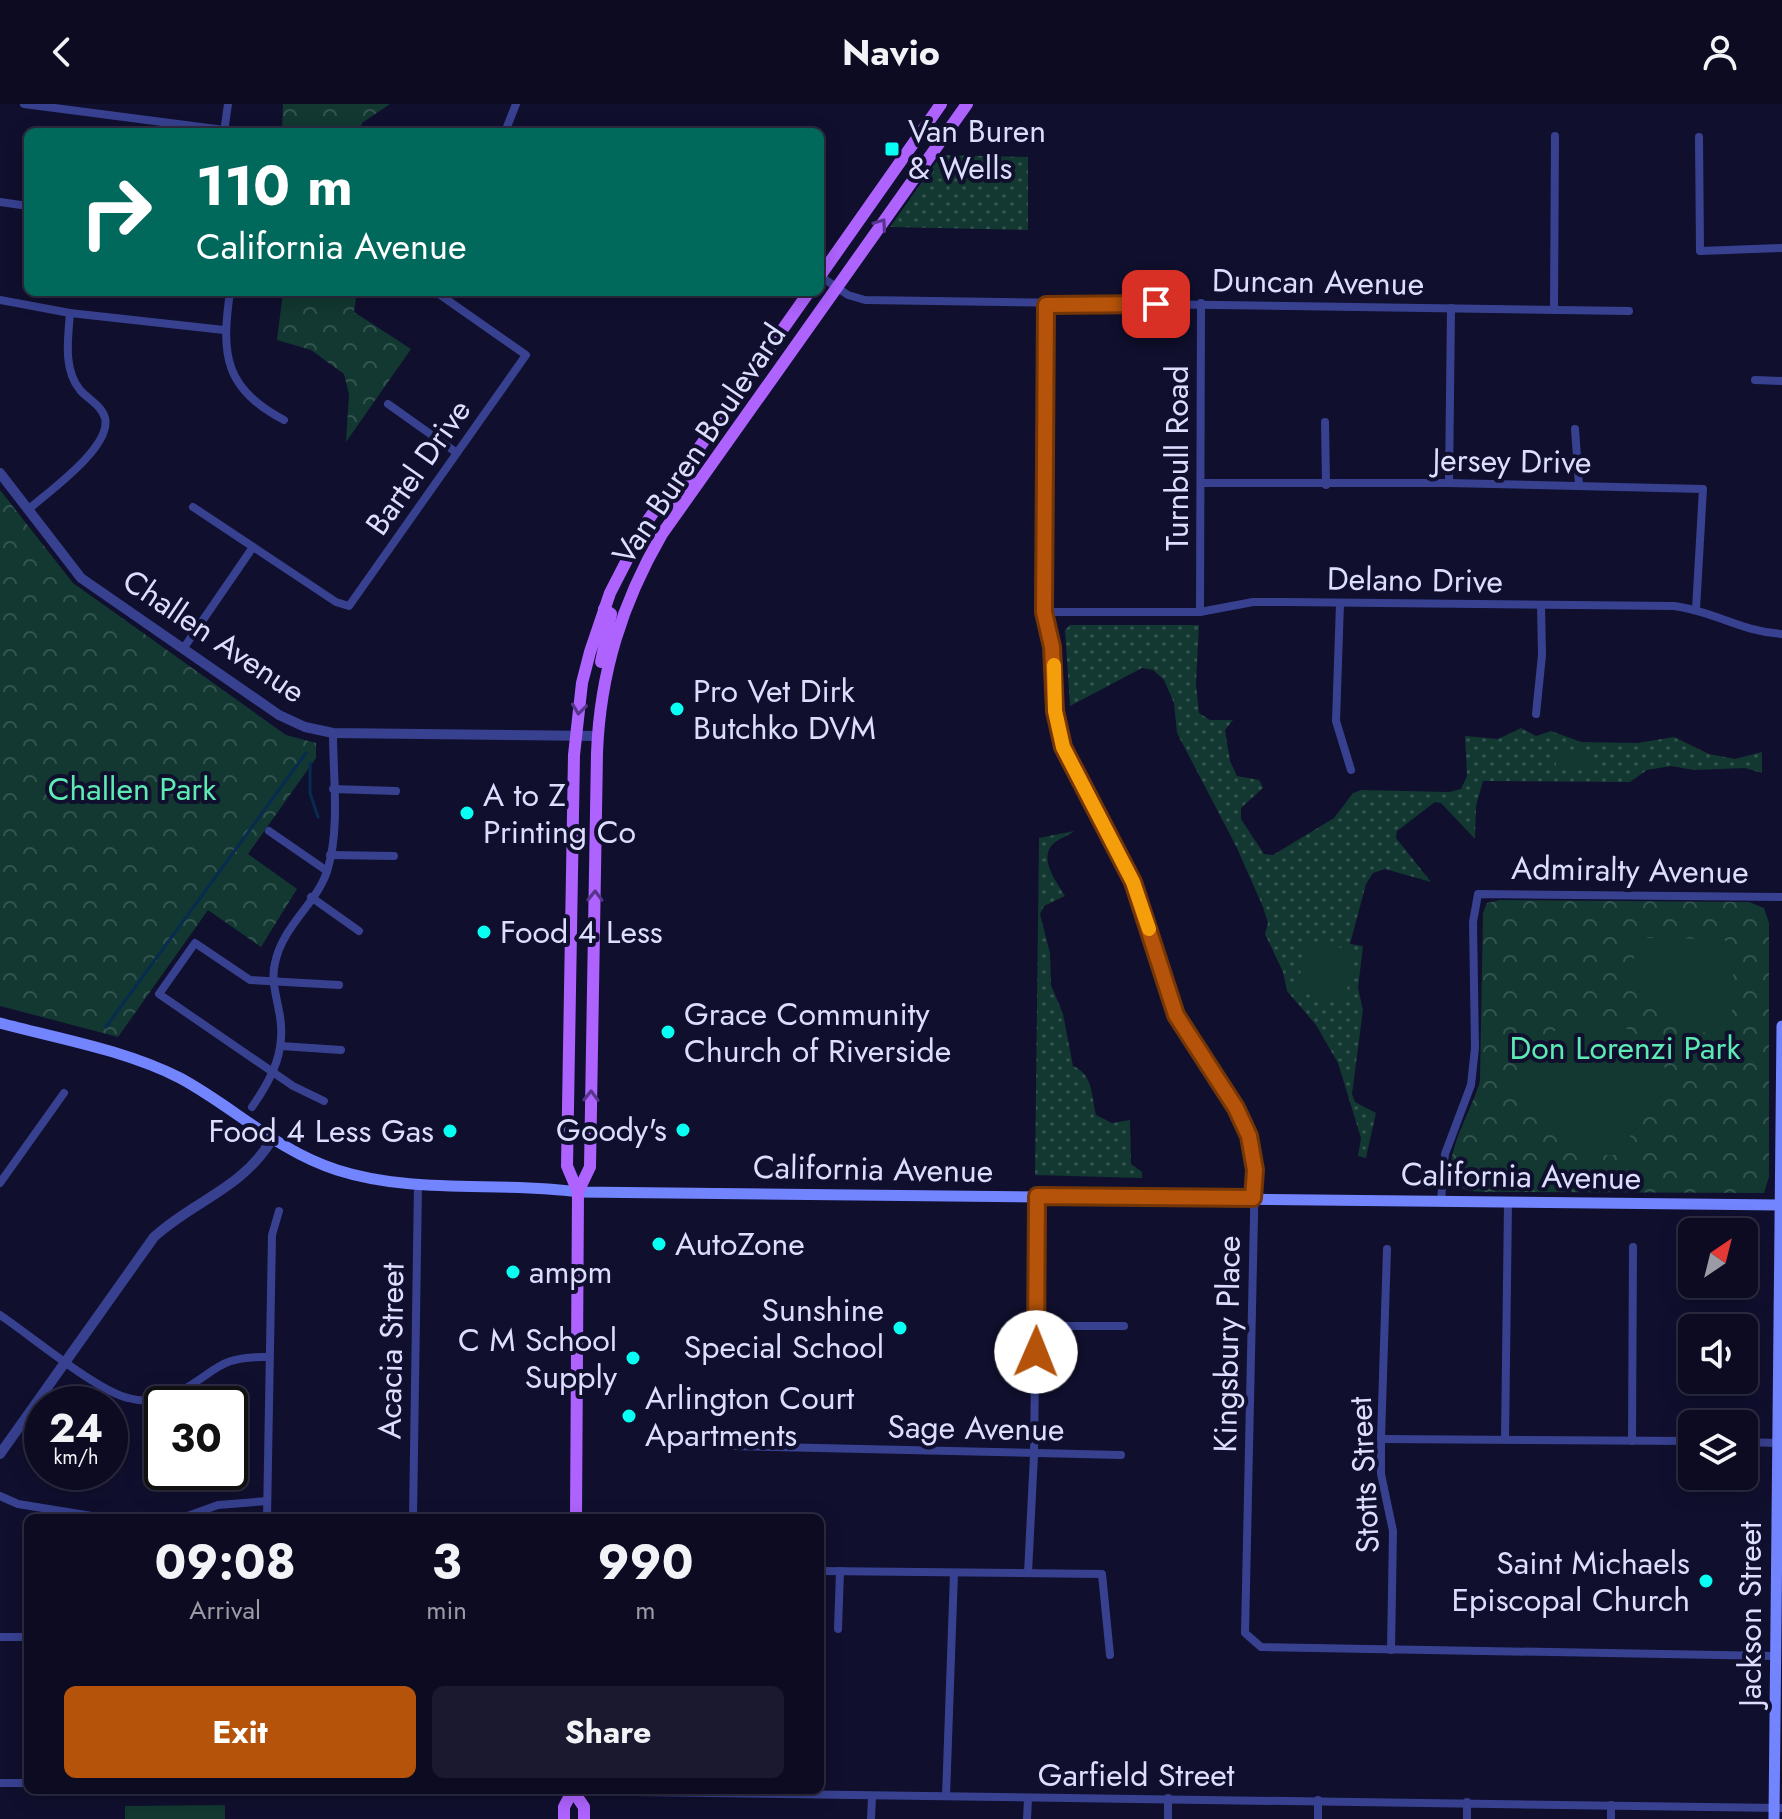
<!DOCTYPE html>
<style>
body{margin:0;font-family:Jost,sans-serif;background:#1a192f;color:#f1f3f6;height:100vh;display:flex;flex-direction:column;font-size:30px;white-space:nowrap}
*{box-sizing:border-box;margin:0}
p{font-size:26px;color:#9a9ba5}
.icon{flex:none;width:44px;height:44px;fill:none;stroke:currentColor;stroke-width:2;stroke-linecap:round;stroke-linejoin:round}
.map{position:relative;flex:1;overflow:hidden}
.side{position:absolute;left:24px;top:1410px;width:800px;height:280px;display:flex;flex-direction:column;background:#0c0b22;border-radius:12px;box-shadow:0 4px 20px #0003,0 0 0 2px #2c2b40}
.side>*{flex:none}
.top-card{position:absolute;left:24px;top:24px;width:800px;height:168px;border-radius:12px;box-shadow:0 4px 20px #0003,0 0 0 2px #2c2b40;background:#00695c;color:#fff;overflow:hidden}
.needle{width:52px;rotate:35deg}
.fabs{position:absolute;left:1678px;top:1114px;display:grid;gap:16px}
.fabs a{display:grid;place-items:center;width:80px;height:80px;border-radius:12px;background:#0c0b22;box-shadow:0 4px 20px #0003,0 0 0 2px #2c2b40;font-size:40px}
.speed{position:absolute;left:24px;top:1282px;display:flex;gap:16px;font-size:40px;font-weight:700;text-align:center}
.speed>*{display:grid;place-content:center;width:104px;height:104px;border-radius:50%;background:#0c0b22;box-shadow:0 4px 20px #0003,0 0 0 2px #2c2b40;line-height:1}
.speed small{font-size:20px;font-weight:400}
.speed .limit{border:4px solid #111;border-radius:12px;background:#fff;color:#111}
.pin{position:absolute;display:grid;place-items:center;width:68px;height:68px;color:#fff;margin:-34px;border-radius:16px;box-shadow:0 4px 12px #0006}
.me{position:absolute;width:88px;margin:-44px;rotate:1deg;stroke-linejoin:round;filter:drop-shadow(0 0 6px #0008)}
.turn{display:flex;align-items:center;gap:28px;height:168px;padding:0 40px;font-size:36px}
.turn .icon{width:104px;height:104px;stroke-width:2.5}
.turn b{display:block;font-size:56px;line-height:68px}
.eta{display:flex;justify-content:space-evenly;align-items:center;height:136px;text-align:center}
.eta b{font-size:48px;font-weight:700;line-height:56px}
.primary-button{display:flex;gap:16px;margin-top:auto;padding:16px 40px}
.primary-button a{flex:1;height:92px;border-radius:12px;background:#b45309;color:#fff;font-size:32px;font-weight:700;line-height:92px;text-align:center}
.primary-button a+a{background:#1a192f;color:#f1f3f6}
header{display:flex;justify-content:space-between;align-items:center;height:104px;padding:0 40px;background:#0c0b22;font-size:36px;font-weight:700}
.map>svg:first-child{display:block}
.grass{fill:url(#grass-dots)}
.park{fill:url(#park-crowns)}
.pitch{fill:#123831}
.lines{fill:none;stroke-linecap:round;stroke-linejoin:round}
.stream{stroke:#072c50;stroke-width:3}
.minor{stroke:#374190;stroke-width:8}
.tertiary{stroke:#374190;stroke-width:10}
.secondary{stroke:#7384ff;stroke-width:11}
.primary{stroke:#ae63ff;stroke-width:12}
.oneway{stroke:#57358c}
.route-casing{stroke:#753606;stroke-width:20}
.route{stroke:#b45309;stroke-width:14}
.slow{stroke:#f59e0b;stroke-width:14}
.poi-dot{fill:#08fff4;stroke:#100f2e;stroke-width:3}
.labels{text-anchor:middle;stroke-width:8;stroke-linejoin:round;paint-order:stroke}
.poi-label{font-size:32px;fill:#dcddff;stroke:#100f2e;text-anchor:start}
.street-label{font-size:32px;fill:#dcddff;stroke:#100f2e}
.park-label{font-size:32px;fill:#5deab3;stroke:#100f2e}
</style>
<header><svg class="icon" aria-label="back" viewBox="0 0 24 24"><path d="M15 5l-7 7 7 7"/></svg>Navio<svg class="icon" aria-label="person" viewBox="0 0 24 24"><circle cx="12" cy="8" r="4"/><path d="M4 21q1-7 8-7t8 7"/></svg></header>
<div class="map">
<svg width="1782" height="1715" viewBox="0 0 1782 1715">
<defs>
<pattern id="grass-dots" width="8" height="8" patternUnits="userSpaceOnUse" patternTransform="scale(2)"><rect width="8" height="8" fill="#123831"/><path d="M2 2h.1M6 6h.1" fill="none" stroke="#345450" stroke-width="1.8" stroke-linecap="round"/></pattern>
<pattern id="park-crowns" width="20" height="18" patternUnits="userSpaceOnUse" patternTransform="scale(2)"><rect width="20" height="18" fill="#123831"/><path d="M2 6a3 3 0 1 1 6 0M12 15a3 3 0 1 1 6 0" fill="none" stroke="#345450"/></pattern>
</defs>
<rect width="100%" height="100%" fill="#100f2e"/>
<g class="grass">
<polygon points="941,51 1028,53 1028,126 890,123"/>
<polygon points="1070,521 1199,521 1196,580 1199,609 1210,616 1233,616 1225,626 1230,657 1237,672 1259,676 1263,684 1241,704 1241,715 1264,750 1273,751 1334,714 1353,689 1361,686 1449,688 1461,685 1467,672 1465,632 1498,635 1521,624 1536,632 1551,627 1581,638 1637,639 1674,633 1709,650 1735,655 1762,648 1762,669 1745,664 1694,666 1671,662 1647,666 1630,678 1483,677 1476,702 1475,735 1441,699 1435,698 1397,727 1396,734 1431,778 1385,765 1373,769 1366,780 1350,840 1363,842 1358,884 1363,906 1352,990 1355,998 1376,1009 1366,1054 1358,1052 1361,1034 1338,959 1316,921 1287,887 1283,868 1265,830 1268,819 1263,803 1236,742 1177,629 1174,599 1164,576 1153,566 1142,564 1070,602 1065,526"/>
<path d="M1074,727C1069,732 1059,734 1053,740C1038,755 1057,778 1065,792L1044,802L1040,810L1050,849L1051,881L1063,910L1073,962C1094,971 1091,992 1096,1011L1112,1019L1130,1016L1131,1060L1142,1068V1074L1035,1071L1039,734Z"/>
</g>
<g class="park">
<polygon points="283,0 390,0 362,19 360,28 282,28"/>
<polygon points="283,188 357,188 354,208 411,245 346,338 349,290 344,270 311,246 277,236"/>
<polygon points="0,386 73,479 286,631 316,639 316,654 248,750 297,785 261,843 208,806 118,933 0,902"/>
<path d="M1500,796L1749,798L1764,804L1769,819V1073L1764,1089L1505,1088C1492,1087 1474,1090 1462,1084C1430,1070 1476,1000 1480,976L1483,809L1487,799Z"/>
</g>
<g class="pitch">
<polygon points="1556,650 1591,650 1591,665 1556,664"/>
<path d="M1637,834L1723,835L1734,843L1731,934C1691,927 1639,915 1634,866C1633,856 1636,844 1637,834Z"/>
<polygon points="1311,837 1351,846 1354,850 1345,895 1340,898 1300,888 1297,884 1307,839"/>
<path d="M1595,914C1638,922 1649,941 1673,975L1616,1051H1600L1515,994C1518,941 1547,924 1595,914Z"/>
<polygon points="225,1701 225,1715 125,1715 125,1702"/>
</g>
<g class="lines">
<g class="stream">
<polyline points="310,659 310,689 318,713"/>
<polyline points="106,923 306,649"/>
</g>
<g class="minor">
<polyline points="24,0 224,26"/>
<polyline points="224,28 228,0"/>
<polyline points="505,28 516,0"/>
<polyline points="1699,33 1700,147 1782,144"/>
<polyline points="0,98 28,102"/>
<polyline points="820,172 848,191 865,196 1629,207"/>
<path d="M230,188C221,250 224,285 284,316"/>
<polyline points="0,196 70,209 224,226"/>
<polyline points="1046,201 1044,508 1052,543 1055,607 1063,643 1133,778 1176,911 1236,1004 1249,1032 1255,1066 1245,1529 1261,1543 1776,1552"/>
<polyline points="1554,206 1555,32"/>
<polyline points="1755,276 1782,277"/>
<polyline points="388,300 457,349"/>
<polyline points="1325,318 1326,381"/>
<polyline points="1575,325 1579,381"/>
<polyline points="1201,379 1449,379 1703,385 1696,505"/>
<polyline points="1449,379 1451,204"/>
<polyline points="193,403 336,498 349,502 526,251 436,188"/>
<path d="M29,405C48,388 112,343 105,314C102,302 88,295 80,286C63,265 68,235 70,209"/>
<polyline points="1340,499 1336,617 1351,666"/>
<path d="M1044,508H1200L1253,498H1285L1674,502C1714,507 1739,527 1782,530"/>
<polyline points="1200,508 1201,199"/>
<polyline points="183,545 253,443"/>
<polyline points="1536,610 1542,551 1541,501"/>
<polyline points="333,685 396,687"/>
<polyline points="269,727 327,767"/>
<polyline points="330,751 394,752"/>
<polyline points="311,793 359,827"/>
<polyline points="281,942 341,946"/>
<polyline points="324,997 293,982 159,890 195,839 250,876 339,881"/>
<path d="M252,1003C273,973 287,945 279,907C276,891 271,875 275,859C283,820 319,798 328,764C340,723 333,672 333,629"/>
<polyline points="0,1079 64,989"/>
<polyline points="1441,1096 1445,1050 1471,981 1475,944 1473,818 1478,790 1782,793"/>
<polyline points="1387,1145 1381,1335 1381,1370 1393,1427 1391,1546"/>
<path d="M0,1211C30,1231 97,1287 128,1294C147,1299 163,1296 181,1287C219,1266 218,1252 269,1253"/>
<polyline points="1036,1222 1124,1222"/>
<polyline points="1381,1335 1692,1337"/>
<polyline points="1505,1336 1508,1099"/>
<polyline points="1632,1337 1633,1143"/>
<polyline points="1744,1338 1777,1339"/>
<polyline points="734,1342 1121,1351"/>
<polyline points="0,1392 18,1400 104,1414"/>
<polyline points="182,1414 218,1401 267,1397"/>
<polyline points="267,1414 272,1131 279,1107"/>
<polyline points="413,1414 418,1080"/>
<polyline points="820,1467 1102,1470 1110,1551"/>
<polyline points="1028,1469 1034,1351 1037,1092"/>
<polyline points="838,1525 840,1467"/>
<polyline points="0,1533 28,1533"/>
<polyline points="0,1679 28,1679"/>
<polyline points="489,1686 1782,1704"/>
<polyline points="946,1692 954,1469"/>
<polyline points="871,1715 872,1693"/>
<polyline points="1027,1715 1028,1694"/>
<polyline points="1168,1715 1168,1694"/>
<polyline points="1318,1715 1318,1696"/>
<polyline points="1467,1715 1467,1698"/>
<polyline points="1611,1715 1611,1701"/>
</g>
<g class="tertiary">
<polyline points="0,369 81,474 279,611 305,623 333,629 598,632"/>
<path d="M0,1350L154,1133C195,1096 240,1086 271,1037"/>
</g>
<g class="secondary">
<path d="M0,919C60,935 125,946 180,974C234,1003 277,1047 337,1066C415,1091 498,1077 578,1088L1782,1101"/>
<polyline points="1774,1715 1782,922"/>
</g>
<g class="primary">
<polyline points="820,172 941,0"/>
<polyline points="674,398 688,374 683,366"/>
<polyline points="601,558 611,510 604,505"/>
<polyline points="578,1088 567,1062 574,651 582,579 590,548 610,489 646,419 809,188"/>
<path d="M576,1414L578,1088L590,1063L597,649C600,569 622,499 662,430L967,0"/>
<polyline points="573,1687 584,1703 584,1715"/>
<polyline points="564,1715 564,1703 573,1686"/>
</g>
</g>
<defs><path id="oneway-chevron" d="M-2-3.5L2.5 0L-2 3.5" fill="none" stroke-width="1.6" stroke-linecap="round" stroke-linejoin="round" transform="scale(2)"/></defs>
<g class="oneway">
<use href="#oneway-chevron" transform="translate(881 120) rotate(-55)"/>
<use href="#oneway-chevron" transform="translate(579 605) rotate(97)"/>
<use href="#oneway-chevron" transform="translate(595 792) rotate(-89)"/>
<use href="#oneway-chevron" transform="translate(591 992) rotate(-89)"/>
</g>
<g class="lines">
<defs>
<polyline id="route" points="1036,1248 1037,1092 1253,1094 1255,1066 1249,1032 1236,1004 1176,911 1133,778 1063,643 1055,607 1052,543 1044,508 1046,201 1156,200"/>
</defs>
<use href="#route" class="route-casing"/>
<use href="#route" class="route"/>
<polyline class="slow" points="1054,561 1055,607 1063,643 1133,778 1149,825"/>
</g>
<g class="poi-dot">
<rect x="884" y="37" width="16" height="16" rx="4"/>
<circle cx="677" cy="605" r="8"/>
<circle cx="467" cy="709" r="8"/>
<circle cx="484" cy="828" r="8"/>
<circle cx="668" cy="928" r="8"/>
<circle cx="683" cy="1026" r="8"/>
<circle cx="450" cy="1027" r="8"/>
<circle cx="659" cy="1140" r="8"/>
<circle cx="513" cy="1168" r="8"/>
<circle cx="900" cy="1224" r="8"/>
<circle cx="633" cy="1254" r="8"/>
<circle cx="629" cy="1312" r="8"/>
<circle cx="1706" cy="1477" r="8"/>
</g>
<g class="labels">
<g class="poi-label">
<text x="908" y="38">Van Buren<tspan x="908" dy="37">&amp; Wells</tspan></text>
<text x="693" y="598">Pro Vet Dirk<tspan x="693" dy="37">Butchko DVM</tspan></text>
<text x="483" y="702">A to Z<tspan x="483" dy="37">Printing Co</tspan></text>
<text x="500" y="839">Food 4 Less</text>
<text x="684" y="921">Grace Community<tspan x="684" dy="37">Church of Riverside</tspan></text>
<text x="667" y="1037" text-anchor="end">Goody's</text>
<text x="434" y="1038" text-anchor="end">Food 4 Less Gas</text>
<text x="675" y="1151">AutoZone</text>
<text x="529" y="1179">ampm</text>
<text x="884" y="1217" text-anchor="end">Sunshine<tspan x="884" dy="37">Special School</tspan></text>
<text x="617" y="1247" text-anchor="end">C M School<tspan x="617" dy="37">Supply</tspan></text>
<text x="645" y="1305">Arlington Court<tspan x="645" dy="37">Apartments</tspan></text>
<text x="1690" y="1470" text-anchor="end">Saint Michaels<tspan x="1690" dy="37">Episcopal Church</tspan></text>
</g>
<g class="street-label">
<text transform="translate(1318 178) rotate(1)" y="11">Duncan Avenue</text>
<text transform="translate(699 340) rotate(-56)" y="11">Van Buren Boulevard</text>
<text transform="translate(1177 354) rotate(-90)" y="11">Turnbull Road</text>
<text transform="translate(1512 357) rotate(1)" y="11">Jersey Drive</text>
<text transform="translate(418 363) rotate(-55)" y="11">Bartel Drive</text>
<text transform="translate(1415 476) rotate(1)" y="11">Delano Drive</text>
<text transform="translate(214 532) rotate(34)" y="11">Challen Avenue</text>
<text transform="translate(1630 766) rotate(1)" y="11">Admiralty Avenue</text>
<text transform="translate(873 1065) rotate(1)" y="11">California Avenue</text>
<text transform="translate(1521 1072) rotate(1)" y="11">California Avenue</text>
<text transform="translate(1227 1240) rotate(-89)" y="11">Kingsbury Place</text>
<text transform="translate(391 1247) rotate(-89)" y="11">Acacia Street</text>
<text transform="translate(976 1324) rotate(1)" y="11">Sage Avenue</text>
<text transform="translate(1364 1371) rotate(-93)" y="11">Stotts Street</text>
<text transform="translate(1750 1510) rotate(-90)" y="11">Jackson Street</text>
<text x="1136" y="1682">Garfield Street</text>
</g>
<g class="park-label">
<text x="132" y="696">Challen Park</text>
<text x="1625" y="955">Don Lorenzi Park</text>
</g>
</g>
</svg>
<div class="fabs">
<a><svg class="needle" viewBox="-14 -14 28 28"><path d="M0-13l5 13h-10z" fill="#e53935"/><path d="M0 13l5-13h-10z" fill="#9a9ba5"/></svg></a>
<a><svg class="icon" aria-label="sound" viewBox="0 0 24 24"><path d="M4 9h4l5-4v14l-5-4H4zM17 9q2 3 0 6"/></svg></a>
<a><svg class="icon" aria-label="layers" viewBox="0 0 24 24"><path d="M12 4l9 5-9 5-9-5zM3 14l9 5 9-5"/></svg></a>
</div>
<div class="speed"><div>24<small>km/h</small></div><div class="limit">30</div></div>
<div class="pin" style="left:1156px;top:200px;background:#d93025"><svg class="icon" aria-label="arrive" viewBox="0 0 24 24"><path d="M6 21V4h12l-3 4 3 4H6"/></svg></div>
<svg class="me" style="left:1036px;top:1248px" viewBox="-20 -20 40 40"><circle r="19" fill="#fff"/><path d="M0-13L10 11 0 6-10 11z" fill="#b45309"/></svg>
<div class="top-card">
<div class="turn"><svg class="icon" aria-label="right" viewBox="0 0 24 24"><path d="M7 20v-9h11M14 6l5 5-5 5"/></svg><div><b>110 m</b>California Avenue</div></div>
</div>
<section class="side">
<div class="eta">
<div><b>09:08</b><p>Arrival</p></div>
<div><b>3</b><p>min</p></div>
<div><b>990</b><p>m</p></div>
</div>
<div class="primary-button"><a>Exit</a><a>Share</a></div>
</section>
</div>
